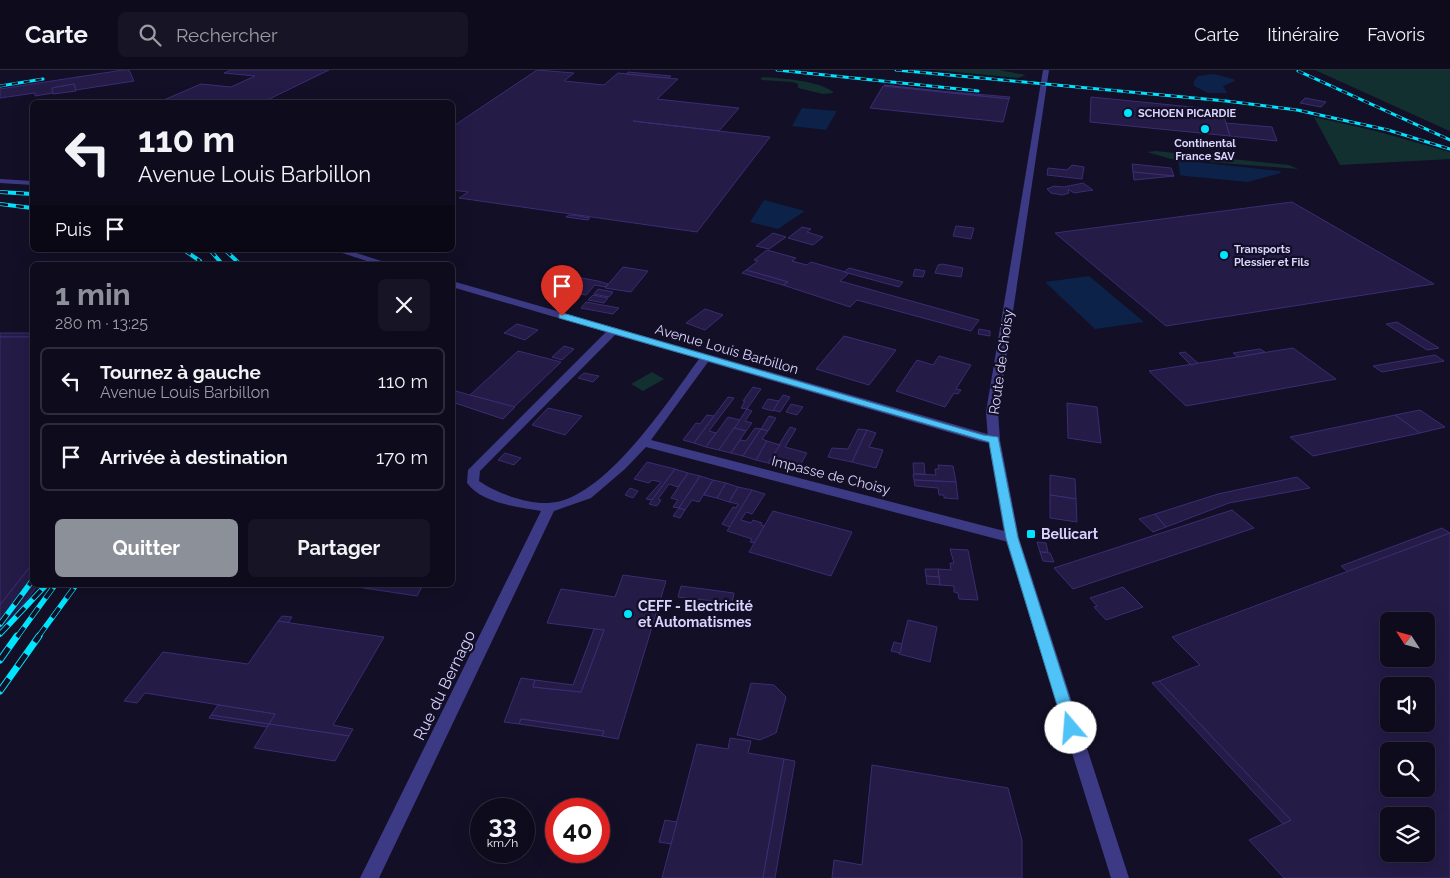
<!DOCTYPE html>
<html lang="fr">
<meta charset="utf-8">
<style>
body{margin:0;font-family:Raleway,sans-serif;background:#171425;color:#f1f3f6;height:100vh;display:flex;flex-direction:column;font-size:19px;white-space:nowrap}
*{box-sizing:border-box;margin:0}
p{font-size:16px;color:#9b9ba3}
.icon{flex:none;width:28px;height:28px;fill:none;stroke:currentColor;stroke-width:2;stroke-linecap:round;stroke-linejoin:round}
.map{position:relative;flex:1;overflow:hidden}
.side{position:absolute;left:30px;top:192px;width:425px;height:325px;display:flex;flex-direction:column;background:#0e0b1c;border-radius:8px;box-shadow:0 5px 20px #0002,0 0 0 1px #2e2b3b}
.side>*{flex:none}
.banner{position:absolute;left:30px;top:30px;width:425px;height:152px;border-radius:8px;box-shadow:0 5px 20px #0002,0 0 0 1px #2e2b3b;background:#0e0b1c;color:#f1f3f6;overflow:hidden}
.needle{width:32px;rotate:306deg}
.controls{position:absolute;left:1380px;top:542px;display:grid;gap:10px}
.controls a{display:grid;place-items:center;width:55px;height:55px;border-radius:8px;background:#0e0b1c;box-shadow:0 5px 20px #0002,0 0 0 1px #2e2b3b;font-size:25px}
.speed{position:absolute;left:470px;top:728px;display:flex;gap:10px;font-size:25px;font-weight:700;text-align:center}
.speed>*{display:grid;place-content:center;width:65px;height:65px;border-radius:50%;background:#0e0b1c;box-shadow:0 5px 20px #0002,0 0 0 1px #2e2b3b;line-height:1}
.speed small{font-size:12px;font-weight:400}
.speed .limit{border:8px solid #d22;background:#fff;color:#111}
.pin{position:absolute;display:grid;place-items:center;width:42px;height:42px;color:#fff;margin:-51px -21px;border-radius:50% 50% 50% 0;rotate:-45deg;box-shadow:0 0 5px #0007}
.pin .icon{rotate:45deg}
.me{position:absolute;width:55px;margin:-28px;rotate:342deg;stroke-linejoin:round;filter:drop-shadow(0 0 4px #0008)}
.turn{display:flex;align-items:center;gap:18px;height:105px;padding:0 25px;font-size:22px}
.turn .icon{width:65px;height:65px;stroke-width:2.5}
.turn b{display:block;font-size:35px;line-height:42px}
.then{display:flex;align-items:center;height:48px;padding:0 25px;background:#0003;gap:10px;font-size:19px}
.round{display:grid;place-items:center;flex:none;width:52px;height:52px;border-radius:8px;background:#171425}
.headline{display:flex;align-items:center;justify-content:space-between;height:85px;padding:0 25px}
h1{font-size:30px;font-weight:700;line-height:38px;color:#8c9099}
.action{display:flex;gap:10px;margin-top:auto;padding:10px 25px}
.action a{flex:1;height:58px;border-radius:8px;background:#8c9099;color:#fff;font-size:20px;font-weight:700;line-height:58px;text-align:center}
.action a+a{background:#171425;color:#f1f3f6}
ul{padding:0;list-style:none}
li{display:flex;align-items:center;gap:15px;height:68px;margin:0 10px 8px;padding:0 15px;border:2px solid #2e2b3b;border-radius:8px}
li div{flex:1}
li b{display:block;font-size:19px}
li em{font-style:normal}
header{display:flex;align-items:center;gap:30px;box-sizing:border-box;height:70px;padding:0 25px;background:#0e0b1c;border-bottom:1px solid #2e2b3b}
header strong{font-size:24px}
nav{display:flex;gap:28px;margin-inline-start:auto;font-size:18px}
.search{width:350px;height:45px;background:#171425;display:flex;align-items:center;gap:12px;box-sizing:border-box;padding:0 18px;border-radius:8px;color:#9b9ba3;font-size:19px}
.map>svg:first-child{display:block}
.green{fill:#12302f}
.water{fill:#0c2248}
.building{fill:#241b47;stroke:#3b2d73;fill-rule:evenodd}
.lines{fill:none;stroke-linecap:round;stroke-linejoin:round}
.minor{fill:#3d3a85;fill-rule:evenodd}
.tertiary{fill:#3d3a85;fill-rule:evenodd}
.rail-far3-casing{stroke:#00e5ff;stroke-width:3}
.rail-far2-casing{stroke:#00e5ff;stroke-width:4}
.rail-far1-casing{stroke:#00e5ff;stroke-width:5.5}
.rail-casing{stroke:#00e5ff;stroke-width:7}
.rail-far3{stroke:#130f26;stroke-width:2;stroke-dasharray:6;stroke-linecap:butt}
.rail-far2{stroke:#130f26;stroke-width:2.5;stroke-dasharray:8;stroke-linecap:butt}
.rail-far1{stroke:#130f26;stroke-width:4;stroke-dasharray:12;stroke-linecap:butt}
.rail{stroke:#130f26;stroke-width:5;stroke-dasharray:15;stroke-linecap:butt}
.route{fill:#4fc3f7;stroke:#337fa1}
.poi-dot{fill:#00e5ff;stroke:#130f26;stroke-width:2}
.labels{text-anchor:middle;stroke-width:4.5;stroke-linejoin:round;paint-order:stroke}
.far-poi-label{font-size:11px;font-weight:bold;fill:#d9d4ff;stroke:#130f26;text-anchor:start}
.street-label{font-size:14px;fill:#d9d4ff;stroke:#130f26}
.poi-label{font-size:14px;font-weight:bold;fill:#d9d4ff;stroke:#130f26;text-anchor:start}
.near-street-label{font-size:16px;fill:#d9d4ff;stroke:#130f26}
</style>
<header>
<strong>Carte</strong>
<div class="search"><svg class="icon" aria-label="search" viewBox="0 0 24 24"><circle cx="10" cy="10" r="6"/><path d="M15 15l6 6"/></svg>Rechercher</div>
<nav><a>Carte</a><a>Itinéraire</a><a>Favoris</a></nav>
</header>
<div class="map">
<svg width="1450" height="808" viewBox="0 0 1450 808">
<rect width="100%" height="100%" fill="#130f26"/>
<g class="green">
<polygon points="935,0 999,0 1026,5 1018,8"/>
<polygon points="1315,0 1450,0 1450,61 1445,59"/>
<path d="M763,7C780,8 823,11 834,23L823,24L798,18V14L793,12L762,10L760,9Z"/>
<polygon points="1314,47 1376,61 1450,82 1450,89 1340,95"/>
<polygon points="1156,81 1289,95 1298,99 1171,89 1147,82"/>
<polygon points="652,302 664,309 643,321 631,314"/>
</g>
<g class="water">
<polygon points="1214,4 1233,9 1235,11 1223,16 1227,23 1208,23 1194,16 1194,11 1198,6"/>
<polygon points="802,38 837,41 826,60 792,56"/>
<polygon points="1178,90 1280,101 1281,103 1248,112 1185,106 1180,105"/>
<polygon points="764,130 805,141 778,159 750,152"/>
<polygon points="1089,206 1144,252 1095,259 1045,212"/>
</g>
<g class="building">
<polygon points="123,0 129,0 134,11 76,20 74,14 52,18 53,23 35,26 35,23 0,28 0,19"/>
<polygon points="231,0 329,0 263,32 159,32 201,14 231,17 255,6 224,3"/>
<polygon points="537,0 574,3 564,11 604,15 618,3 678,9 657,29 739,38 719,61 633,51 770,67 697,162 459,128 468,122 452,120 452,57"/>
<polygon points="628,2 671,6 669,8 626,4"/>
<polygon points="74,14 76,21 53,24 52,18"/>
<polygon points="884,15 940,21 1010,27 1009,29"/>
<polygon points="883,16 1009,29 1003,52 870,38"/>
<polygon points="1091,27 1222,40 1230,66 1090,52"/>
<polygon points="1305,28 1326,32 1321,37 1300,33"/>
<polygon points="1226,53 1272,57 1277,71 1230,66"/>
<polygon points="1132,94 1171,98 1174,106 1133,102"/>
<polygon points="1072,95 1084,97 1082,109 1047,105 1048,98 1067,100"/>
<polygon points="1133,102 1174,106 1134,110"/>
<polygon points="1083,113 1093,120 1074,123 1068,119 1069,123 1062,125 1051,123 1047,119 1054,116 1064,117"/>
<polygon points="1292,132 1434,214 1166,256 1055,163"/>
<polygon points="569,145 573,145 590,148 588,150 566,147"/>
<polygon points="956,156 974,158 971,169 953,166"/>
<polygon points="802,157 811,159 807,162 823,167 813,175 788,168"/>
<polygon points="773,163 786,167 769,179 756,176"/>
<polygon points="767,180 796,188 792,191 807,195 811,192 849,203 840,211 979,250 971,261 857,230 850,237 783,215 788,212 746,200 758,191 754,190"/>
<polygon points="942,194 963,198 961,207 935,203 938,195"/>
<polygon points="623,197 648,201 631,222 605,218"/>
<polygon points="849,198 903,212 899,217 844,202"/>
<polygon points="915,199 925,201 923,207 913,206"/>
<polygon points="746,200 788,212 783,215 742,203"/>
<polygon points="570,206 598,211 608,214 606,217 595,215 586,225 557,220"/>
<polygon points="598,219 613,222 609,227 594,224"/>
<polygon points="593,225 608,228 604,233 588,230"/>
<polygon points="586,232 619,238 613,244 581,238"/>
<polygon points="705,239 723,245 705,260 686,253"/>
<polygon points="1397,252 1439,278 1427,280 1386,254"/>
<polygon points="517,254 538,260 525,270 504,263"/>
<polygon points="979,259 990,261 990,266 978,264"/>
<rect x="0" y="263" width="32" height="4"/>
<polygon points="844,266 896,280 869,315 816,299"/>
<polygon points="0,267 32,267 32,494 0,535"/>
<polygon points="564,276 574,279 562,290 552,287"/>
<polygon points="1293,278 1336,309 1186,336 1149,301"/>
<polygon points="1260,279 1265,282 1238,287 1233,283"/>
<polygon points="518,281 561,292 514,337 470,325"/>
<polygon points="1185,282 1198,293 1191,295 1179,283"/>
<polygon points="1435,285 1444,291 1382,302 1373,296"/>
<polygon points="939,286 971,295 956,319 961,320 958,324 954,323 945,337 896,321 917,290 933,295"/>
<polygon points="584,303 599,306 593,312 578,308"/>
<polygon points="753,317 761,319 747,339 741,338 745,331 743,331"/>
<polygon points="452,320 470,325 515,337 503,349 452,332"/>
<polygon points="783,325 790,327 780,342 773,340"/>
<polygon points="728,327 734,328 709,361 716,363 706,377 694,373"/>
<polygon points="768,329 779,331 773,341 762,338"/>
<polygon points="1067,333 1097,337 1101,373 1068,368"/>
<polygon points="791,334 803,337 797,345 786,342"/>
<polygon points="548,338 561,341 582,346 565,365 532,355"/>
<polygon points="747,339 752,341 745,351 752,353 746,361 734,358"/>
<polygon points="1420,340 1445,357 1420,363 1395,345"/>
<polygon points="707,345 714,346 694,373 683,370 696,353 700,354"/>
<polygon points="1395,345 1420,363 1313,386 1290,367"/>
<polygon points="769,346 776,348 768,361 761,359"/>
<polygon points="728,347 740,350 719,380 706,377"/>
<polygon points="790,357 796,359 785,377 807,383 799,397 785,393 782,397 768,393"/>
<polygon points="734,358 746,361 731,383 719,380"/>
<polygon points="755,358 761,359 743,386 731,383 740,370 746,371"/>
<polygon points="761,359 768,361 762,369 767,371 756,390 743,386"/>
<polygon points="858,359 867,360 852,392 828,387 832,378 848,379"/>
<polygon points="867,360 876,363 869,377 883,380 876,398 852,392"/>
<polygon points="767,371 780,375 768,393 756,390"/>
<polygon points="505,383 521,388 514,395 498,390"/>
<polygon points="647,392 675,399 652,430 646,429 661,412 652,410 649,413 634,409"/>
<polygon points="913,393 924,393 925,404 914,404"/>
<polygon points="938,395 953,396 956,412 914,410 913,404 936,405 935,399 939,399"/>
<polygon points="675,399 688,403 678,417 669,414 658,429 661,430 657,436 649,434"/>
<polygon points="688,403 700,406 679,438 673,437 678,430 671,428"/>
<polygon points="1050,405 1075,409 1076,429 1050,425"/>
<polygon points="700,406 713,410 699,432 692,430 685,440 679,438"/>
<polygon points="1297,407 1310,418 1229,433 1166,457 1155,444 1218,424"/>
<polygon points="713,410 726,413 717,428 704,425"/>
<polygon points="914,410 956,412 958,429 944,428 944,425 939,425 938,418 915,416"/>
<polygon points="726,413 738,417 729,432 717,428"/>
<polygon points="738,417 752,420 730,457 722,454 733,437 736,438 738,434 729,432"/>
<polygon points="630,418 638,421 633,428 625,425"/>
<polygon points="752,420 765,424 752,444 746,442 741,450 751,453 753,450 762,453 761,455 764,456 755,473 750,472 752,469 727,461"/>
<polygon points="1050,425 1076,429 1077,452 1050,448"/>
<polygon points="679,438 685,440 680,448 673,446"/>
<polygon points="1232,440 1254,458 1073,519 1054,498"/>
<polygon points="773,441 852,462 831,506 749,482"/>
<polygon points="1155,444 1166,457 1153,462 1139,449"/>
<polygon points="1442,458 1450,463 1348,502 1341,496"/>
<path d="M1450,463V808H1284L1249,770L1291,750L1159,611L1200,595L1172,567ZM1389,551H1426V589H1389ZM1389,616H1426V654H1389ZM1389,681H1426V719H1389ZM1389,746H1426V784H1389Z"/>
<polygon points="1037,472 1046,473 1048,482 1040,482"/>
<polygon points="950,479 968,480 978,530 959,529 958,523 954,522 954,516 940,515 938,499 951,500 950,493 954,493"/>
<polygon points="1040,482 1050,483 1054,492 1043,491"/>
<polygon points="32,494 32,515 38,515 0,565 0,535"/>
<polygon points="925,499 938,499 939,507 926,506"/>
<polygon points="623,505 666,511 618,669 602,666 604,661 521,649 519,654 504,652 521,608 535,610 533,617 581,622 604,560 547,553 561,519 615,527"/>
<polygon points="926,506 939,507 940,515 927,514"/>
<polygon points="344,515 423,515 417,526"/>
<polygon points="681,516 734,523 732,533 678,527"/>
<polygon points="1123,517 1143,537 1106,550 1094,537 1097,536 1090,528"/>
<polygon points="282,546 292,547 288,553 278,551"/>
<polygon points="908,550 937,557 930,592 899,584"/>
<polygon points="278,551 384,567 333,655 353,659 349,666 269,654 275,644 145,623 137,633 124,631 163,582 248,594"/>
<polygon points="594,559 604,560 581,622 533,617 535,610 573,615"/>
<polygon points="894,572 902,574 900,583 891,581"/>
<polygon points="1159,611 1291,750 1283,754 1152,613"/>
<polygon points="751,613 774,615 786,627 776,663 760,670 737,665"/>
<polygon points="218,635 275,644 269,654 211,645"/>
<polygon points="211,645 269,654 267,657 209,648"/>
<polygon points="521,649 604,661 602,666 519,654"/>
<polygon points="269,654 349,666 335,691 254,678"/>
<polygon points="730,668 751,671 748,683 784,689 763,808 662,808 697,674 728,679"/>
<polygon points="784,689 795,691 775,808 763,808"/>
<polygon points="872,695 1008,718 1022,770 1022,808 832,808 834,790 862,795"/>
<polygon points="665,750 677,752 671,774 659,772"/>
</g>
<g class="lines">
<g class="minor">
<polygon points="0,109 32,111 32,115 0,113"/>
<polygon points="333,180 347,180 394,195 379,195"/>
<path d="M452,211L998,367L1000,370L994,374L979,371L708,292L651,370L1012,463L1017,465L1019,468L1017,471L1012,473L646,377L625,399L591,428L554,441L379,808H360L541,441C518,437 481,433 467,413L468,400L606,262L452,217ZM615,265L699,289C669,330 603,432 548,433C527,434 496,423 479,411L480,401Z"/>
</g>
<polygon class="tertiary" points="1043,0 1049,0 998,342 1000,370 1019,468 1129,808 1111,808 1005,468 988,370 986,342"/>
<defs>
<g id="rail-far3">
<polyline points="777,0 978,21"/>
<polyline points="896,0 1226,31 1297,40 1388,60 1450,79"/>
<polyline points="1298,1 1450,70"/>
<polyline points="0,16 43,9"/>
</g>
<g id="rail-far2">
<polyline points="0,122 32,124"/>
<polyline points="0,134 32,138"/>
<polyline points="184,180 200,191"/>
<polyline points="210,180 223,195"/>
<polyline points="225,180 241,195"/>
</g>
<g id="rail-far1">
<polyline points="0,554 32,511"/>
<polyline points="0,564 46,515"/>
<polyline points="17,567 55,515"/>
<polyline points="38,567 76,515"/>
</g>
<g id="rail">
<polyline points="0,590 17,566"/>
<polyline points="0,621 39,566"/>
</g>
</defs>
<use href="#rail-far3" class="rail-far3-casing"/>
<use href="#rail-far2" class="rail-far2-casing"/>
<use href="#rail-far1" class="rail-far1-casing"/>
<use href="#rail" class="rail-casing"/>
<use href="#rail-far3" class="rail-far3"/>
<use href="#rail-far2" class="rail-far2"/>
<use href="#rail-far1" class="rail-far1"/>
<use href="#rail" class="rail"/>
</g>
<polygon class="route" points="559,244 566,244 983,365 998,367 1018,468 1079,658 1077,663 1071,665 1066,663 1064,658 1006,468 989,372 559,248"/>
<g class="poi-dot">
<circle cx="1128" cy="43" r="5"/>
<circle cx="1205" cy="59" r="5"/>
<circle cx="1224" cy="185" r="5"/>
<rect x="1026" y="459" width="10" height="10" rx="2.5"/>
<circle cx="628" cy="544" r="5"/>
</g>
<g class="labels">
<g class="far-poi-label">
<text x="1138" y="47">SCHOEN PICARDIE</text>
<text x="1205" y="77" text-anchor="middle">Continental<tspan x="1205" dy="13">France SAV</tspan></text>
<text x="1234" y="183">Transports<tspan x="1234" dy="13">Plessier et Fils</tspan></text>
</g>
<g class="street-label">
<text transform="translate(727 279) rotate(16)" y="5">Avenue Louis Barbillon</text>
<text transform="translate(1001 292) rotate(-82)" y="5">Route de Choisy</text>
<text transform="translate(831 405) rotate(14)" y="5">Impasse de Choisy</text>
</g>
<g class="poi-label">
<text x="1041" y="469">Bellicart</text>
<text x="638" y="541">CEFF - Electricité<tspan x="638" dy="16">et Automatismes</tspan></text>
</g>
<g class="near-street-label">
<text transform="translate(444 615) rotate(-64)" y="6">Rue du Bernago</text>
</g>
</g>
</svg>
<div class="controls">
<a><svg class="needle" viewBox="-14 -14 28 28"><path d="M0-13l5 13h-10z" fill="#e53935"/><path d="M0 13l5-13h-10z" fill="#9b9ba3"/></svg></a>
<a><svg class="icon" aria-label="sound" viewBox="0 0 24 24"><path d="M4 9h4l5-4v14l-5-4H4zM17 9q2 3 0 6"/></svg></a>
<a><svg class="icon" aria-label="search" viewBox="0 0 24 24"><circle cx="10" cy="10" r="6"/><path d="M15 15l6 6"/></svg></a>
<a><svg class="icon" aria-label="layers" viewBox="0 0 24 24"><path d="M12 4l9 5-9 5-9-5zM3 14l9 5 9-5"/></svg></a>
</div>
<div class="speed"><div>33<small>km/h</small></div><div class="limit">40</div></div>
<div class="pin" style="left:562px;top:246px;background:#d93025"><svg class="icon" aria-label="arrive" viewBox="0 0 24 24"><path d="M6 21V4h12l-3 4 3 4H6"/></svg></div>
<svg class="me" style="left:1071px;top:658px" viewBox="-20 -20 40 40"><circle r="19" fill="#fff"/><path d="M0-13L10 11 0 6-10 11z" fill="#4fc3f7"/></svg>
<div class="banner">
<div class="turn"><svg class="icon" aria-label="left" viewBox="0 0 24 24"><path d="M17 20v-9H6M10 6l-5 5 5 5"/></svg><div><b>110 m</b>Avenue Louis Barbillon</div></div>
<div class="then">Puis<svg class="icon" aria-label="arrive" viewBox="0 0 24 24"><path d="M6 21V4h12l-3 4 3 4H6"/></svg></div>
</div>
<section class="side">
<div class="headline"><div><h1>1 min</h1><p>280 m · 13:25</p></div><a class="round"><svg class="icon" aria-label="close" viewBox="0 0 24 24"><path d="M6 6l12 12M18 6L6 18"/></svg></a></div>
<ul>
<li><svg class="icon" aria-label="left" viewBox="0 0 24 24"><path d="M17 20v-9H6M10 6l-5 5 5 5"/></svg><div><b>Tournez à gauche</b><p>Avenue Louis Barbillon</p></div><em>110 m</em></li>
<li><svg class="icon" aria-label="arrive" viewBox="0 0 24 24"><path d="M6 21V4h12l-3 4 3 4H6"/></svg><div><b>Arrivée à destination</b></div><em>170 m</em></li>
</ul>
<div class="action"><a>Quitter</a><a>Partager</a></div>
</section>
</div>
